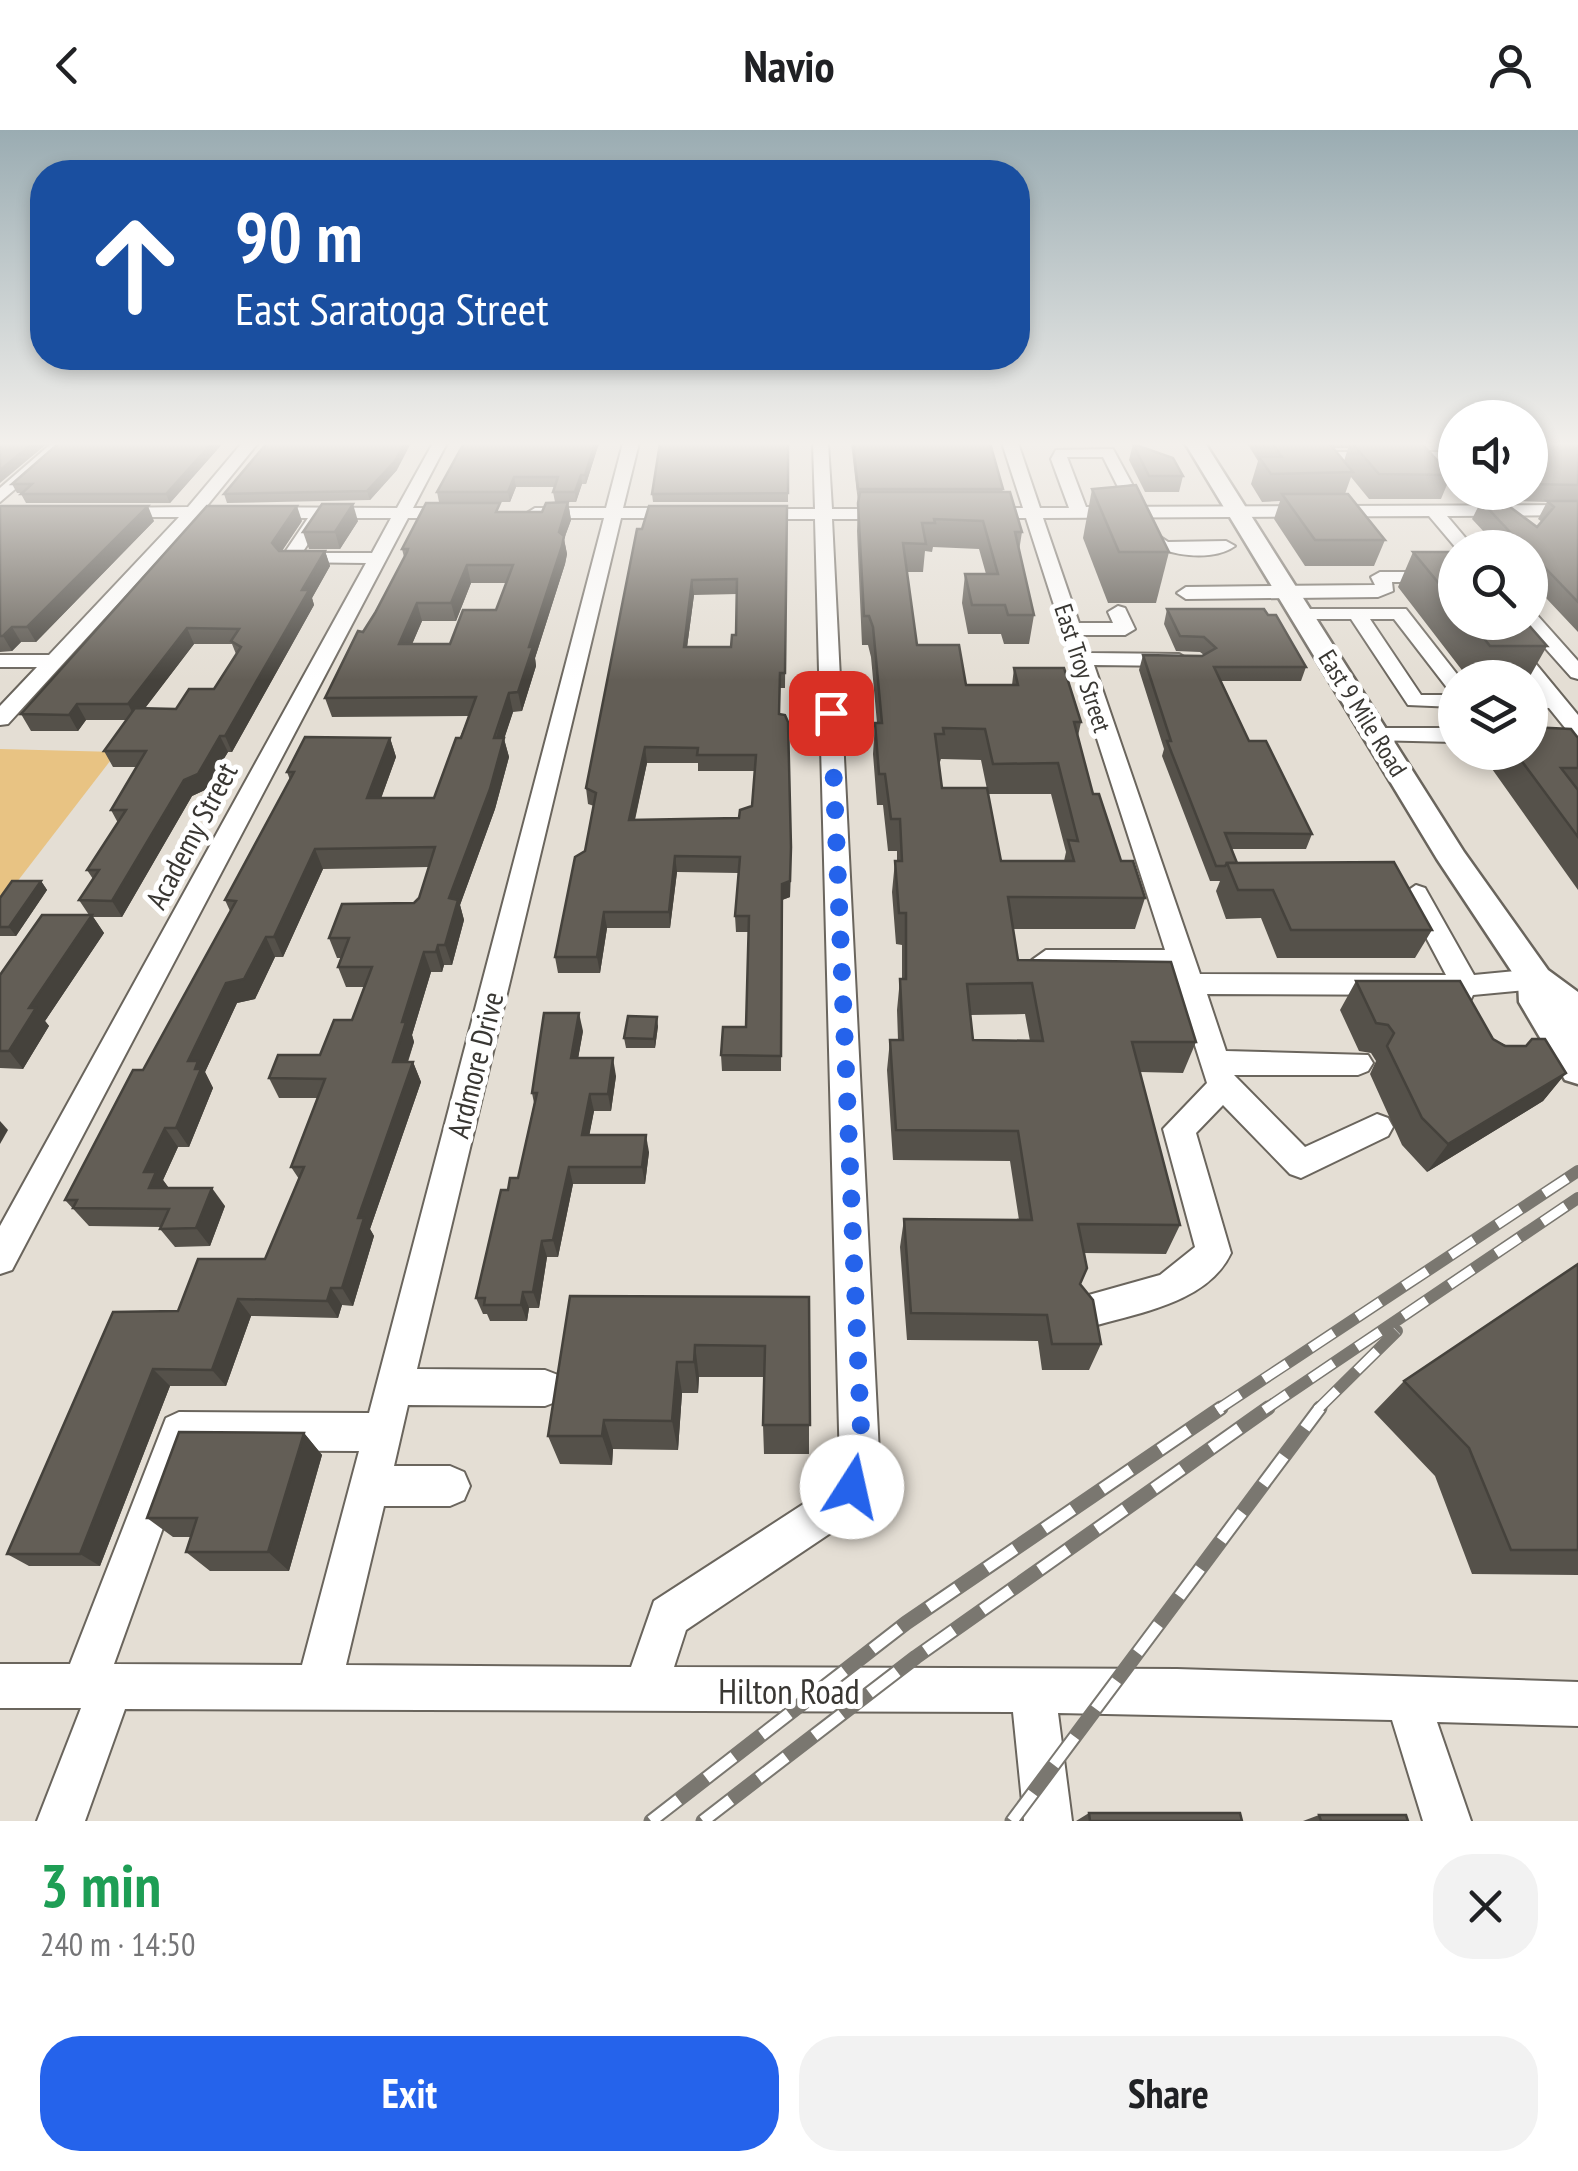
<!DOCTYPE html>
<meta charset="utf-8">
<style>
body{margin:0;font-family:"PT Sans Narrow",sans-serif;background:#f2f2f2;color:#202124;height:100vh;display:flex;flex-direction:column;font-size:38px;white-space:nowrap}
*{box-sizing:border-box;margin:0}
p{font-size:32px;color:#757577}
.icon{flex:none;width:55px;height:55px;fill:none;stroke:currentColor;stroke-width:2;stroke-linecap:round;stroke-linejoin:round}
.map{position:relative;height:1691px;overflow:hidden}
.details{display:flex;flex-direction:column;background:#fff;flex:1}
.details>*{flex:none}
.hud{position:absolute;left:30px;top:30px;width:1000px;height:210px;border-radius:40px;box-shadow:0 5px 15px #0003;background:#1a4fa0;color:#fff;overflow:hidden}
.tools{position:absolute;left:1438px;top:270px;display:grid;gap:20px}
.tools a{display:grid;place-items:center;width:110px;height:110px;border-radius:50%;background:#fff;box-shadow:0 5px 15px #0003;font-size:50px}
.pin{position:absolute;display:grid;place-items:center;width:85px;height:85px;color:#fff;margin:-42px;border-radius:20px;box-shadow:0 5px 15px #0006}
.me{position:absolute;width:110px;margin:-55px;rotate:10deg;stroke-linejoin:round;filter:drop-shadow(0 0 8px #0008)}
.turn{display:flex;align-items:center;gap:35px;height:210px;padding:0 40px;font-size:45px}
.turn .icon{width:130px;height:130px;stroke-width:2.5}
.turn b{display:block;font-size:70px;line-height:85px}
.round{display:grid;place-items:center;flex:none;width:105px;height:105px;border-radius:40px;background:#f2f2f2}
.head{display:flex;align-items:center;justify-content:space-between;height:170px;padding:0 40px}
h1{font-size:60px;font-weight:700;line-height:75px;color:#1e9e55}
.button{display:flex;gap:20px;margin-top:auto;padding:20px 40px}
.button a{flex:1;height:115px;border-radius:40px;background:#2563eb;color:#fff;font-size:40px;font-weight:700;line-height:115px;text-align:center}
.button a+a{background:#f2f2f2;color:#202124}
header{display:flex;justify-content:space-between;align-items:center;height:130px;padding:0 40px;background:#fff;font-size:45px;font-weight:700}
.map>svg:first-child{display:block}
.green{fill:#e8c383}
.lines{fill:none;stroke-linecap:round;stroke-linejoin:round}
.minor-casing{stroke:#6a655d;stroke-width:4}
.major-casing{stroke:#6a655d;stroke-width:5}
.minor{fill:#fff;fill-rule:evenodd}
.major{fill:#fff;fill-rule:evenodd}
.rail-far1-casing{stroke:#7a7770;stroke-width:12}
.rail-casing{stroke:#7a7770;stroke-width:15}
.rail-far1{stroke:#fff;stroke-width:9;stroke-dasharray:28;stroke-linecap:butt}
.rail{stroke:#fff;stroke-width:11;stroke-dasharray:35;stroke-linecap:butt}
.wall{fill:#55514a;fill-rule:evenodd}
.shaded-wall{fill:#45423c}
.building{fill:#635e56;stroke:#45423c;stroke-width:2.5;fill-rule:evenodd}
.route{stroke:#2563eb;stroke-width:18;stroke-dasharray:0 32.4}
.labels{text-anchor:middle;stroke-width:10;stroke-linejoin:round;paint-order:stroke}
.far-street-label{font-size:25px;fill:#393733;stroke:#fff}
.street-label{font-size:30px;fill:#393733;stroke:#fff}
.near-street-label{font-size:35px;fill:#393733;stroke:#fff}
</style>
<header><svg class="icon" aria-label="back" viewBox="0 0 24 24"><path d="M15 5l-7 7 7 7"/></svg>Navio<svg class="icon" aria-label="person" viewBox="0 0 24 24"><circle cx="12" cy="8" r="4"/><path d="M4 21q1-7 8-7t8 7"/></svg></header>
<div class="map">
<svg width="1578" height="1691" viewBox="0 0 1578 1691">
<rect width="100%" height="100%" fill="#e4ded4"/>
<polygon class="green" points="0,619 117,622 0,774"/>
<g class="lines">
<defs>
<g id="minor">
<polygon points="52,313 69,313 0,372 0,358"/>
<path d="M242,313H258L206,377L397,378L433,313H447L413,378H457L465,383L457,388H408L12,1140L0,1144V1096L366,433L284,432L281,428L308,388L197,387L8,594L0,595V576L37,537H0V525H49L179,387H115L107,382L109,378L188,377ZM325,388H391L372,423H302Z"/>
<path d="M623,313H639L623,378H682L690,383L682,388H621L417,1239L545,1240L558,1245L564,1258L558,1271L545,1276L408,1275L394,1336H450L464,1342L470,1356L464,1370L450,1376H384L346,1535L631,1537L654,1471L822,1362L840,1337L815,389H750L742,384L750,379H815L813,313H828L832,379H892L900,384L892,389H832L880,1343L850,1390L686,1500L674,1537L1177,1539L1578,1552V1596L1437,1592L1471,1691H1423L1392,1590L1058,1583L1072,1691H1024L1013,1582L125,1579L85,1691H37L81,1578H0V1534H70L166,1288L179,1282L369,1283L604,388H535L527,383L535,378H606ZM191,1320L359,1321L302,1535L114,1534Z"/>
<path d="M1002,313H1018L1040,378H1069L1051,329L1056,320L1113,319L1132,354L1118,357L1103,327H1067L1086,377L1578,375V385L1447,386L1474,418H1456L1429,386L1043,388L1079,493H1113L1108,482L1118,476L1125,478L1135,499L1125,505H1083L1090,523L1179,524L1189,530L1179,536L1094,535L1200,844L1446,845L1403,764L1416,755L1425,758L1474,845L1536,839L1550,849L1536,859L1473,865L1469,873H1449L1445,865L1207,864L1226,921L1368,925L1373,933L1368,941L1358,945H1234L1305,1017L1377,984L1388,988L1393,997L1388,1006L1301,1048L1290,1044L1223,975L1196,1003L1231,1123C1208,1173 1137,1183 1090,1197L1078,1192L1072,1180L1078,1168L1160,1145L1195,1117L1163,999L1207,953L1171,840H1046L1032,830L1046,820H1165L1026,388H980L972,383L980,378H1023Z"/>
<polygon points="1322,322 1441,322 1449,327 1441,332 1317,330 1314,327"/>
<path d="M1139,393L1168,412L1226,411L1235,416C1209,435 1149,424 1130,398Z"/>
<polygon points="1380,442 1440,442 1449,447 1440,452 1392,452 1393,461 1378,467 1186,469 1177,463 1186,457 1375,455 1371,447"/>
<polygon points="1294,479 1406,479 1460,548 1455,548 1455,561 1448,559 1394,489 1370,489 1421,565 1455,565 1455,577 1408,575 1351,489 1301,489 1291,483"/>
<polygon points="1530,483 1537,485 1578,531 1578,549 1571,547 1523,493 1530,492"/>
<polygon points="1515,515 1522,517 1578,585 1578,606 1570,604 1549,578 1530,577 1530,565 1539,565 1530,548 1525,548 1505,521"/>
<polygon points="1378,598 1455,598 1455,612 1370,610 1367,605"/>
</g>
<polygon id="major" points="1185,313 1205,313 1464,722 1548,840 1578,862 1578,954 1565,950 1519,872 1518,851 1437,729"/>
</defs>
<use href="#minor" class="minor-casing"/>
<use href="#major" class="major-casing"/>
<use href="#minor" class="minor"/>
<use href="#major" class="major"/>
<defs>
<g id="rail-far1">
<polyline points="1217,1280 1578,1041"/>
<polyline points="1264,1280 1578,1068"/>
<polyline points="1317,1280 1397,1201"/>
</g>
<g id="rail">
<polyline points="651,1691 906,1493 1221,1278"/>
<polyline points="703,1691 916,1527 1268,1278"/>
<polyline points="1012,1691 1320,1278"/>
</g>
</defs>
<use href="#rail-far1" class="rail-far1-casing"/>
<use href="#rail" class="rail-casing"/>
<use href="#rail-far1" class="rail-far1"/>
<use href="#rail" class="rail"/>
</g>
<g class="wall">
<polygon points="223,313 170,373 26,373 21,364 23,363 17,363 12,354"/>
<polygon points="599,313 586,354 582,354 576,372 555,372 553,362 555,357 516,357 510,372 439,372 437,362"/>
<polygon points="788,313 788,372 653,372 652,364"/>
<path d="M851,313H990L1003,362L1022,402L1019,421L1034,485L1029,514H1004L1001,504H968L962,473L965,444H986L979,419L933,417L932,422L925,421L923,442H907L917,515L966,555H1012L1014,538L1081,592L1078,606L1093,664L1121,731L1145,768L1135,799H1013L1018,830L1196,912L1183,943L1140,942L1180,1095L1166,1124L1084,1123L1080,1155L1101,1214L1089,1240H1042L1038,1211L907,1210L900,1117L904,1089L1019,1090L1010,1031L893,1030L887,940L890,910H898L897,880L900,849H902V815L896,814L892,762L895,731H897V721H888L883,675H877L873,624L875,593H877L871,527L868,515H862L857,401L858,372ZM941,629L981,630L988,664H1051L1066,722L1064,731H1001L942,658L939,635ZM1025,884L1030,911L973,910L970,885Z"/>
<path d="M1247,313H1421L1451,345L1441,369H1369L1351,347L1345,364L1385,410L1374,436H1305L1274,389L1280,371L1262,372L1251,354L1258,331ZM1333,318H1348L1344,331Z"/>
<polygon points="1530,313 1578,313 1578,502 1530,451 1530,418 1499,418 1472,389 1481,371 1537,397 1542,392 1538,389 1547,372 1519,371 1510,362 1530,362"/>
<polygon points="1133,314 1183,346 1179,362 1145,362 1129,330"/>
<polygon points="397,340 370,370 227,373 224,364"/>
<polygon points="1092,359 1169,422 1156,473 1108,473 1083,408"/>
<path d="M568,372L571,390L564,409L567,424L565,434L535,528L536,536L522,581L513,582L504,609L509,627L495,679L460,775L464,790L452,835H444L442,842H431L412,905L414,912L408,932H413L421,952L370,1099L374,1106L353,1176L342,1175L338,1188L251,1186L226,1256H170L100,1436H29L7,1424L178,1181L265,1129L299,1049L291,1037L318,968H279L269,948L320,925L352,890L365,857H346L338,837L341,828H337L329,808L414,773L419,768L429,737L323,739L283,827H275L255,869L237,873L205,942L213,958L189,1017H178L163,1050L169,1058L225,1076L210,1116L175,1117L160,1099L161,1097L89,1096L65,1070L143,940L230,781L225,770L290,650L287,642L390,608L396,627L381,668H434L469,586L332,587L325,568L375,483L404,427L402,419L502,382H542ZM471,453H506L496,480L450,514H412L422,491H456Z"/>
<polygon points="0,376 154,391 36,512 21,512 12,521 0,522"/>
<path d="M787,376L785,558H780V584L791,733L790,767L782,770L781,941H722L721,925L746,897L749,802H736L735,786L738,743L677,742L670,798H607L600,843H558L555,827L585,721L594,676L588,674L586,658L637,399ZM737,464L736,505L731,517H687L694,465ZM647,633H698V641H755L752,676L739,688L635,690Z"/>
<path d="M302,391L282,421H325L330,436L312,468L314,475L232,622H228L205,660L192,666L122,787H93L104,803L45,891L49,896L23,939L0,938V845L89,785L79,770L93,749L87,740L118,693L111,680L136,637H113L104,621L126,590H86L78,601H31L21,584ZM194,514H232L236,524L214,559L176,579L145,578Z"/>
<polygon points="358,391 340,419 309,419 303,402"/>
<polygon points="1413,422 1455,422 1455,492 1527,492 1547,516 1529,548 1468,548 1398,457"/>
<polygon points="1167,479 1306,537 1301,551 1221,551 1249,611 1312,704 1306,719 1232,719 1237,733 1432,800 1415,828 1277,828 1261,788 1226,789 1216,761 1220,751 1210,751 1162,626 1164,619 1139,540 1143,525 1204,525 1200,522 1176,521 1164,494"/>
<polygon points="1578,608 1578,760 1480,622 1530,622"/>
<polygon points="41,751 47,760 16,806 0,806 0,768"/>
<polygon points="1356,851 1493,909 1566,943 1543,971 1427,1042 1402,1015 1370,944 1376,931 1371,923 1359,921 1340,880"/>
<polygon points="658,896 655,918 626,918 624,908"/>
<polygon points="583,901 578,928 616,946 611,981 594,981 589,1005 649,1022 645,1054 573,1054 558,1127 547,1127 539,1178 529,1178 527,1191 490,1191 487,1184 483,1184 476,1168 508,1060 518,1048 534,973 532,963"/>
<polygon points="1578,1134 1578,1445 1472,1444 1435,1346 1374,1282 1404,1251"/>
<polygon points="570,1166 809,1167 809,1324 764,1324 763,1295 764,1247 699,1247 698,1263 682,1263 678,1320 613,1319 612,1335 560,1334 548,1306"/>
<polygon points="304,1303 322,1325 289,1441 210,1441 186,1422 191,1407 173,1407 147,1388"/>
<polygon points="1089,1683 1242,1691 1076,1691"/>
<polygon points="1319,1685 1408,1691 1303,1691"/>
</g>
<g class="shaded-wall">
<polygon points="33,313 48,313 0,353 0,340"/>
<polygon points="212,313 223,313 170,373 166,364"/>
<polygon points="405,313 411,313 397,340 370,370 367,361"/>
<polygon points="595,313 599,313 586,354 585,345"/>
<polygon points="581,345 582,354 576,372 575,362"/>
<polygon points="514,347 516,357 510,372 508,362"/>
<polygon points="568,372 571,390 564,409 567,424 565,434 535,528 536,536 522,581 518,562 559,402"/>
<polygon points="353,374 358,391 340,419 335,402"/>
<polygon points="148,376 154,391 36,512 27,497"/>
<polygon points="297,376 302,391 277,428 272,413"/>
<polygon points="325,421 330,436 312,468 314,475 232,622 225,606 302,460"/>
<polygon points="467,435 471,453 456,491 451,473"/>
<polygon points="692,450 694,465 685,532 684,517"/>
<polygon points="417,473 422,491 404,533 399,514"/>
<polygon points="12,497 21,512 12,521 3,506"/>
<polygon points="187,498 194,514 136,590 128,574"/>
<polygon points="509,563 513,582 504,609 509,627 495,679 460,775 464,790 452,835 445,815 449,768"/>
<polygon points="77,574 86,590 78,601 69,585"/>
<polygon points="220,606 228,622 205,660 192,666 122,787 112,771 184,650"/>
<polygon points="390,608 396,627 374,688 367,668"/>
<polygon points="645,617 647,633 631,706 629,690"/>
<polygon points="791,717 790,767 782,770 781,941 782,754"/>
<polygon points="315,719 323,739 283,827 274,807"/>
<polygon points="675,726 677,742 670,798 669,782"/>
<polygon points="41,751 47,760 16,806 9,797"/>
<polygon points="604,782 607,798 600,843 597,827"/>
<polygon points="92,785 104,803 45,891 49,896 23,939 9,921 29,878"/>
<polygon points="266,807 275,827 255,869 237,873 205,942 213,958 189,1017 176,998 188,931 226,853"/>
<polygon points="438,815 444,835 442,842 436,822"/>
<polygon points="424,822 431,842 412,905 414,912 401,951 393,932 402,892"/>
<polygon points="579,883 583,901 575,946 571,928"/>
<polygon points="657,887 658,896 655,918 654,909"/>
<polygon points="613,928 616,946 611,981 608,964"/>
<polygon points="413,932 421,952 370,1099 374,1106 353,1176 342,1158 358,1088"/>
<polygon points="1566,943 1543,971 1427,1042 1448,1014"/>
<polygon points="590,964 594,981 586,1023 582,1005"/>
<polygon points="0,991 8,1000 0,1014"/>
<polygon points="165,998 178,1017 163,1050 170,1060 149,1058 144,1042"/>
<polygon points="646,1005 649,1022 645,1054 642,1037"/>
<polygon points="569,1037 573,1054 558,1127 553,1110"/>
<polygon points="212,1058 225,1076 210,1116 196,1098"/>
<polygon points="542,1111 547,1127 539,1178 533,1162"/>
<polygon points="331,1158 342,1175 338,1188 327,1171"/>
<polygon points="523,1162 529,1178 527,1191 521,1175"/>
<polygon points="238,1169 251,1186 226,1256 212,1240"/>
<polygon points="695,1215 699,1247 698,1263 694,1232"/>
<polygon points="677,1232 682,1263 678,1320 672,1291"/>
<polygon points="153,1239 170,1256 100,1436 80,1424"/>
<polygon points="604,1290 613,1319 612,1335 602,1306"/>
<polygon points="304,1303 322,1325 289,1441 268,1422"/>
</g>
<g class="building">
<polygon points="0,313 33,313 0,340"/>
<polygon points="59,313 212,313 166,364 21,364 32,354 12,354"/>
<polygon points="267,313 405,313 395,331 367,361 224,364"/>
<polygon points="464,313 595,313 585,345 581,345 575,362 553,362 558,347 514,347 508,362 437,362"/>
<polygon points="660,313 788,313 788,363 652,364"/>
<polygon points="853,313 990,313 1003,359 858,359"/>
<polygon points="1272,313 1329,313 1353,342 1271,344 1259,327 1282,327"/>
<polygon points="1352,313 1421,313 1451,345 1379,344"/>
<polygon points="1530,313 1578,313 1578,355 1530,354"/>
<polygon points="1133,314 1173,328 1183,346 1149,346"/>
<polygon points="1136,355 1169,422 1119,422 1092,359"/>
<path d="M860,362H1010L1022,402H1015L1034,485H1008L1005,475H972L965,444H998L983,391L934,389L935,393H922L926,414L903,413L917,515H959L966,555H1018L1014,538H1064L1081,592H1074L1093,664H1099L1121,731H1133L1145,768L1008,767L1018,830L1171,832L1196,912H1132L1180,1095L1078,1094L1087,1138L1080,1154L1093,1170L1101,1214H1052L1047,1185L911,1183L904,1089L1032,1090L1018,1001L896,1000L890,910H903L900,849H906V783H899L895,731H902L900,689H891L885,644H879L875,593H882L873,497L869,486H864L858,373ZM943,598L985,599L993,634L1058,633L1078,711L1068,710L1074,731H1001L987,658H942L935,604H944ZM1032,853L1043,911L973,910L967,854Z"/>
<polygon points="1282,364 1348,364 1385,410 1315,410"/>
<polygon points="1481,371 1502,371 1537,397 1554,377 1547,371 1578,371 1578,472 1530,422 1530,418 1525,418"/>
<path d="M568,372L559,402L564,406L562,416L529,517H533L518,562L509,563L494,608H504L490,659L449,768L458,770L445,815H438L436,822H424L402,892H406L393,932H413L358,1088H364L342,1158H331L327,1171L238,1169L212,1240L153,1239L80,1424H7L113,1182L178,1181L198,1129H265L304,1037H291L325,949L269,948L278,925H320L334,890H352L372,837H338L349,808H329L342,774L414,773L419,768L435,717L315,719L274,807H266L244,849L226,853L188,931H198L195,939H201L176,998H165L144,1042H156L149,1058H212L196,1098L160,1099L169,1079L73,1078L77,1070H65L133,940H143L236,771L225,770L294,642H287L305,607L390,608L367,668H434L456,608H461L476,567L325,568L358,501L363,502L375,483L407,422L408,419H402L426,373H500L496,382H542L546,373ZM467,435H513L496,480H463L450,514H399L417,473H451Z"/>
<polygon points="322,374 353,374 335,402 303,402"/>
<polygon points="0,376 148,376 27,497 12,497 3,506 0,506"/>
<polygon points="207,376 297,376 272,413 279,421 325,421 302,460 309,460 225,606 220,606 198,644 184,650 112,771 79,770 99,740 87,740 126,680 111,680 146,621 104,621 135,578 176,579 189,559 214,559 241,517 231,511 239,499 187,498 128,574 77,574 69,585 21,584"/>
<path d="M649,376H787L785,543H780L779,584L785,585L788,592L791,717L790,751L782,754L781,926L721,925L723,897H746L749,786H735L740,727L675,726L669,782H604L597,827H555L575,727L585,721L596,663L586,658L637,399H642ZM737,449L736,505H732L731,517H684L692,450ZM645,617L698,618L697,625H756L752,676L740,680L739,688L629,690Z"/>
<polygon points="1413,422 1455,422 1455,473"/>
<polygon points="1167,479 1264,479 1268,485 1276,485 1306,537 1214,537 1249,611 1266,611 1312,704 1225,703 1237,733 1227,733 1225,736 1216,736 1167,611 1171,611 1143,525 1202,526 1216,518 1204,507 1180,506"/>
<polygon points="1471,492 1526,492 1547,516 1490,516"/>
<polygon points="1530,597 1571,599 1578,608 1578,638 1561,638 1578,660 1578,707 1515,622 1530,622"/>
<polygon points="1394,732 1432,800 1291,800 1273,760 1238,760 1227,733"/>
<polygon points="12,751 41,751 9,797 0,797 0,768"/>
<polygon points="42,785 92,785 29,878 36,878 9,921 0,921 0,845"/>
<polygon points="1356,851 1460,851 1493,909 1505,916 1526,916 1532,909 1545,909 1566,943 1448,1014 1422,988 1387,916 1394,903 1388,895 1376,893"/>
<polygon points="544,883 579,883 571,928 613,928 608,964 590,964 582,1005 646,1005 642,1037 569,1037 553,1110 542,1111 533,1162 523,1162 521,1175 484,1175 485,1168 476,1168 501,1060 508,1060 510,1048 518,1048 537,963 532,963"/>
<polygon points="628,886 657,887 654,909 624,908"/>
<polygon points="1578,1134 1578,1420 1511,1420 1469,1318 1404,1251"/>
<polygon points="570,1166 809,1167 810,1295 763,1295 765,1216 695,1215 694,1232 677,1232 672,1291 604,1290 602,1306 548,1306"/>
<polygon points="179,1302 304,1303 268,1422 186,1422 197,1388 147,1388"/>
<polygon points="1089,1683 1240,1683 1242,1691 1090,1691"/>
<polygon points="1319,1685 1406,1685 1408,1691 1321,1691"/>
</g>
<linearGradient id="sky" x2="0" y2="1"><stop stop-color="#9aacb2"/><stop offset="0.57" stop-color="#f3f0ec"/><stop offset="1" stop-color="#f3f0ec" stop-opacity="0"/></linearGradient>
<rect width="1578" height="550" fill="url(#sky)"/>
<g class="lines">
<polyline class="route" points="831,583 862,1324 860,1343 852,1357"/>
</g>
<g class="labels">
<g class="far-street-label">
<text transform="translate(1083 538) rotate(72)" y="9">East Troy Street</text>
<text transform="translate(1363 583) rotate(58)" y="9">East 9 Mile Road</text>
</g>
<g class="street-label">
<text transform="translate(192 706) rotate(-62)" y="10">Academy Street</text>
<text transform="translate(476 935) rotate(-76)" y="10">Ardmore Drive</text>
</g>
<g class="near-street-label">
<text x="789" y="1574">Hilton Road</text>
</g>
</g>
</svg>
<div class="tools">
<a><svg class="icon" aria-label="sound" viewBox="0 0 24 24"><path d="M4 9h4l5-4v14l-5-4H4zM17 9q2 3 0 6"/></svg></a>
<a><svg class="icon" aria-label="search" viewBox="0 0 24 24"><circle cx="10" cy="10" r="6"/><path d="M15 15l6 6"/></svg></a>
<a><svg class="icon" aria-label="layers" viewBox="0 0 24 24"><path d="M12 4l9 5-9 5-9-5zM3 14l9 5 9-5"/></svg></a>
</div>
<div class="pin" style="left:831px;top:583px;background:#d93025"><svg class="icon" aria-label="arrive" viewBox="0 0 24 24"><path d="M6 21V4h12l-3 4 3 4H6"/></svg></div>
<svg class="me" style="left:852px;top:1357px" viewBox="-20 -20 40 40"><circle r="19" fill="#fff"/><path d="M0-13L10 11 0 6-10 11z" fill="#2563eb"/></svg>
<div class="hud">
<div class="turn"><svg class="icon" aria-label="ahead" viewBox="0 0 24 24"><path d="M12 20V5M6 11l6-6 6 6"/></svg><div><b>90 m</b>East Saratoga Street</div></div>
</div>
</div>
<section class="details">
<div class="head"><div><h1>3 min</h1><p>240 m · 14:50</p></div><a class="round"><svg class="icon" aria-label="close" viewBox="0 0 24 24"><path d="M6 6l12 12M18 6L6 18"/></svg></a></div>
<div class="button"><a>Exit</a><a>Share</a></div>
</section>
